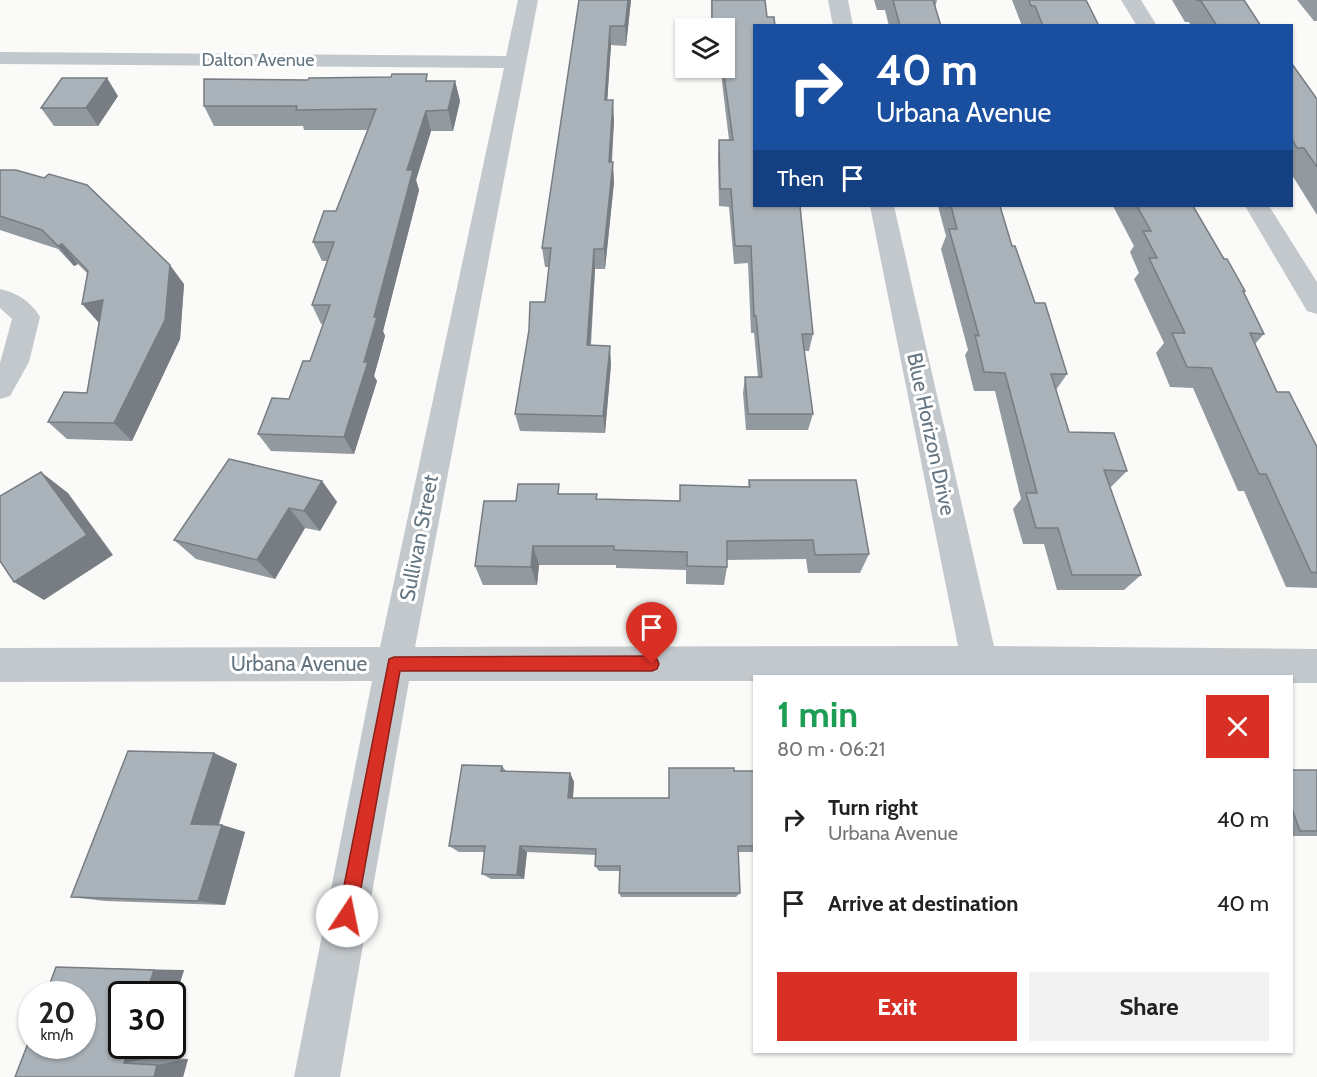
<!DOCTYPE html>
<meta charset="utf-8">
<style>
body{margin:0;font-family:Cabin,sans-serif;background:#f2f2f2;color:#222;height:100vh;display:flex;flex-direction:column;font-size:22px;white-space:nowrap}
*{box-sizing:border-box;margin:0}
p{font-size:20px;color:#767676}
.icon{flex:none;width:33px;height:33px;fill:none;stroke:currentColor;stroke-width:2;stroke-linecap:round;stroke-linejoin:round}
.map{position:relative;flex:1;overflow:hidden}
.details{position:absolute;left:753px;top:675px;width:540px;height:378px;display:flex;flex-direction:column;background:#fff;border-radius:0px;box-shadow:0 2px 4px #0004}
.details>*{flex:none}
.hud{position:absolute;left:753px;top:24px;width:540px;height:183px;border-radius:0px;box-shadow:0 2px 4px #0004;background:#1a4fa0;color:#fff;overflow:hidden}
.fabs{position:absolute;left:675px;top:18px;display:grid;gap:12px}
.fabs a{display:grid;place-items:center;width:60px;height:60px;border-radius:0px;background:#fff;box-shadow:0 2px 4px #0004;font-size:30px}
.speed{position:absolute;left:18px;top:981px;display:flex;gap:12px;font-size:30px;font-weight:700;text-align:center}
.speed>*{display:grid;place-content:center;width:78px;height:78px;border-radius:50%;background:#fff;box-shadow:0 2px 4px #0004;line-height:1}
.speed small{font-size:15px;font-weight:400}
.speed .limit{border:3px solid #111;border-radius:9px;background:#fff;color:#111}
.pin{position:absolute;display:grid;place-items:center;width:51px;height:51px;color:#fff;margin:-62px -26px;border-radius:50% 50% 50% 0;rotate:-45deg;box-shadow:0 0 6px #0007}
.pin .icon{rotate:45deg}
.me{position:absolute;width:66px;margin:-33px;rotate:11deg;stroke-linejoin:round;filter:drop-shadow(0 0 4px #0008)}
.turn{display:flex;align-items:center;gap:21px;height:126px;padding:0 24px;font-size:27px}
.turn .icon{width:78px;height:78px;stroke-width:2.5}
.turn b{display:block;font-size:42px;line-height:51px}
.then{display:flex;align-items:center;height:57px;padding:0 24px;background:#0003;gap:12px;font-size:22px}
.round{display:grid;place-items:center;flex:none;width:63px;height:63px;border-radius:0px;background:#f2f2f2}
.headline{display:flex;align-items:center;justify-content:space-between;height:102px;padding:0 24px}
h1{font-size:36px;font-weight:800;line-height:45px;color:#1e9e55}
.button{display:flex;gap:12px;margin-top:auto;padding:12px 24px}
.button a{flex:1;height:69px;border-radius:0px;background:#d93025;color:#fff;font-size:24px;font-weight:800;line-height:69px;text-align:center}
.button a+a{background:#f2f2f2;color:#222}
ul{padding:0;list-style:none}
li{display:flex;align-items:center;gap:18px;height:84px;padding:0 24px}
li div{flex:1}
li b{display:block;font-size:22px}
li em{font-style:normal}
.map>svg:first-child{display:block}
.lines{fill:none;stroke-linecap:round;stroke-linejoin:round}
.street{fill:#c3c8cc;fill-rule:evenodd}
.wall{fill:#929a9f}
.shaded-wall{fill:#777d82}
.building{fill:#aab3b9;stroke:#777d82;stroke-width:1.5}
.route{fill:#d93025;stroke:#8d1f18;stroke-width:1.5}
.labels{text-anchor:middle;stroke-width:6;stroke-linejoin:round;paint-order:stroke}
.far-street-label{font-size:18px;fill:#657683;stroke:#fff}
.street-label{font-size:21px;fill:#657683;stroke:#fff}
</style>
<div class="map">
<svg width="1317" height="1077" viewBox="0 0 1317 1077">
<rect width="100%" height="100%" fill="#fafaf8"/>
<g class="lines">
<g class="street">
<polygon points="518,0 538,0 415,647 958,646 870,206 894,206 994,646 1317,649 1317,683 1292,683 1292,676 754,676 754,681 409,681 340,1077 294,1077 372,681 0,682 0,648 380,647 504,68 0,64 0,52 506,56"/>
<polygon points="828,0 848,0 853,26 833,26"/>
<polygon points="1121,0 1141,0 1157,26 1137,26"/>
<polygon points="1245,206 1269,206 1317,282 1317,314 1307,311"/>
<path d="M0,289C17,293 31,301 40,317L29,362L10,396L0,399V363L12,319L0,308Z"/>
</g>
</g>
<g class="wall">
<polygon points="579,0 631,0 626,46 611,45 607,100 614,120 612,162 614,182 605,269 595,269 591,345 611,364 605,433 520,431 515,414 545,302 549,267 545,267 542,248"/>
<polygon points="711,0 765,0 754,26 813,334 809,351 804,351 813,414 808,430 746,430 743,393 745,377 758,377 754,333 751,333 748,263 734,264 729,207 719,206 718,158 719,140 729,140 722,82 722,68 724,68 724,28 711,28"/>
<polygon points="874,0 937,0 935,8 941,26 889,26 885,10 877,10"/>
<polygon points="1012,0 1086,0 1099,26 1022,26"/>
<polygon points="1172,0 1244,0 1261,26 1191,26 1189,22 1185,22"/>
<polygon points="1297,0 1317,0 1317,21 1314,21"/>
<polygon points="1292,64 1317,99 1317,215 1292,175"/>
<polygon points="429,81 455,81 460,101 453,131 431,131 416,180 419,190 383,331 385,336 374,376 377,381 354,454 271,451 258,434 289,399 310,361 323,324 321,324 312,305 327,261 322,261 313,242 336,211 368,130 304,130 303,126 214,126 204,106"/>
<polygon points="118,96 98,126 54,126 41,108"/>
<polygon points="0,170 184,284 180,339 132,441 67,439 48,422 87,393 99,323 88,274 78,264 74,266 58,249 0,230"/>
<polygon points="938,206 1000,206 1012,246 1035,303 1067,374 1056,390 1069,432 1127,471 1110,488 1141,575 1124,590 1057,590 1044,544 1023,544 1013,509 1021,499 995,391 974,391 965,355 968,350 941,249 946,236"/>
<polygon points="1113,206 1193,206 1224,259 1245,291 1244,293 1264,334 1255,344 1277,392 1317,447 1317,588 1286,587 1244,491 1238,491 1193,388 1170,387 1156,353 1164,343 1134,279 1139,273 1130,252 1134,246"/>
<polygon points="749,480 869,554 860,573 808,573 806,559 727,560 727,567 724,585 686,584 686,570 616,568 616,565 539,565 537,585 483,585 475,566 516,501 562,494 597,494 597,499 680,501 680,485 748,487"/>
<polygon points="322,481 337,502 320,531 305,528 275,579 196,559 174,540"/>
<polygon points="214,753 237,764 219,825 222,825 245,832 225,905 105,901 71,897"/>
<polygon points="502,766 506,771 570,773 574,782 573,798 668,798 734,771 754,771 754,852 738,852 740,893 736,897 621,897 619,893 620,871 599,871 595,866 596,855 527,852 524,879 491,879 482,874 485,852 459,852 449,846"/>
<rect x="1292" y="770" width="25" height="66"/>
<polygon points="56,967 184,970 157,1057 188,1059 183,1077 15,1077"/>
</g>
<g class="shaded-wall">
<polygon points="628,0 631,0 626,46 625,26"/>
<polygon points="610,26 611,45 606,120 605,100"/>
<polygon points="107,78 118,96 98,126 86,108"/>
<polygon points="455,81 460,101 453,131 448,110"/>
<polygon points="613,100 614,120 610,182 609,162"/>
<polygon points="426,111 431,131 416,180 419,190 383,331 385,336 374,376 377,381 354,454 344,437 364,362 407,170"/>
<polygon points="613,162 614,182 605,269 604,249"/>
<polygon points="62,244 78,264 74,266 58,246"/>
<polygon points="594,249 595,269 589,364 587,345"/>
<polygon points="170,265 184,284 180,339 132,441 114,423"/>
<polygon points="103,300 99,323 82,304"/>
<polygon points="610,346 611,364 605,433 603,416"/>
<polygon points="41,472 68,493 113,555 44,600 14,582"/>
<polygon points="322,481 337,502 320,531 304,511"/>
<polygon points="289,508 305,528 275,579 257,560"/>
<polygon points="533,546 539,565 537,585 531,567"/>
<polygon points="214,753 237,764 216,832 191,824"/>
<polygon points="570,773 574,782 572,807 568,798"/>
<polygon points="222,825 245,832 225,905 198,901"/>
<polygon points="520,846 527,852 524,879 517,875"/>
<polygon points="154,970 184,970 172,1007 172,994 146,994"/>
<polygon points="130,1046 161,1046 157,1057 124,1063"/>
<polygon points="188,1059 183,1077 154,1077 157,1065"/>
</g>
<g class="building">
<polygon points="579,0 628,0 625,26 610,26 605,100 613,100 609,162 613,162 604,249 594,249 587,345 610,346 603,416 515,414 529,330 530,302 545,302 551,248 542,248"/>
<polygon points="712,0 765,0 767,17 774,17 775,26 754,26 754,206 800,206 813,334 802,334 813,414 748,414 745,377 762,377 756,316 754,316 751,246 735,246 731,189 720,189 719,140 733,140 723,68 724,68 724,28 712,28"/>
<polygon points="893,0 933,0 941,26 900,26"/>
<polygon points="1029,0 1086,0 1099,26 1043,26 1035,6 1031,6"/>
<polygon points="1196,0 1244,0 1261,26 1217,26 1201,1"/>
<polygon points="1292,64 1317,99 1317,167 1304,148 1297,148 1292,139"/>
<polygon points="392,74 427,74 426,81 455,81 448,110 426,111 407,170 413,170 374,317 377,317 364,362 368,362 344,437 258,434 272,398 289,399 303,361 310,361 330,305 312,305 334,242 313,242 324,211 336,211 376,109 296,110 297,106 204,106 204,79 308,80 309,78 391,77"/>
<polygon points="62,78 107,78 86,108 41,108"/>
<polygon points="0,170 16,170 44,178 49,174 87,185 170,265 165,320 114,423 48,422 64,392 87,393 103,300 82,304 88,271 62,244 58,246 42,230 0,216"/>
<polygon points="951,206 1000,206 1012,246 1015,246 1035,303 1045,303 1067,374 1051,374 1069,432 1114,433 1127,471 1104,470 1141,575 1072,575 1058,528 1036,528 1026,493 1037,493 1005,373 984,372 975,335 979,336 949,229 957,229"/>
<polygon points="1137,206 1193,206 1224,259 1227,259 1245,291 1243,291 1264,334 1250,333 1277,392 1289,392 1317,447 1317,573 1311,572 1266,474 1259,474 1211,368 1187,367 1172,333 1185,333 1149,258 1157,258 1143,231 1151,231"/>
<polygon points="229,459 322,481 304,511 289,508 257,560 174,540"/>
<polygon points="41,472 87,535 14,582 0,561 0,496"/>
<polygon points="749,480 856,480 869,554 815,555 813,540 727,541 727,567 687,566 687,552 614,550 614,546 533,546 531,567 475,566 484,501 516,501 518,484 559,484 558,494 597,494 596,499 680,501 680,485 750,487"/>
<polygon points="128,751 214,753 191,824 222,825 198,901 71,897"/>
<polygon points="462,765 502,766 501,771 570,773 568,798 669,798 669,768 734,768 734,771 754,771 754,846 738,846 740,893 619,893 620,866 595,866 596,849 520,846 517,875 482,874 485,846 449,846"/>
<polygon points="1292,770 1317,770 1317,831 1300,831 1292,809"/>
<polygon points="56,967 154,970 146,994 122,994 122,1046 130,1046 124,1063 157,1065 154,1077 15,1077 32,1033 32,1046 82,1046 82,994 46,994"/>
</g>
<polygon class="route" points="652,656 657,659 659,664 657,669 652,671 400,671 356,916 353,923 347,925 341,923 338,916 389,659 394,657"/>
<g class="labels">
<g class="far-street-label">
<text x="258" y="66">Dalton Avenue</text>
</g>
<g class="street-label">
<text transform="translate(931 434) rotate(78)" y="7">Blue Horizon Drive</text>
<text transform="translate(419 538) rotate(-79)" y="7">Sullivan Street</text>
<text x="299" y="671">Urbana Avenue</text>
</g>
</g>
</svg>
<div class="fabs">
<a><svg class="icon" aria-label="layers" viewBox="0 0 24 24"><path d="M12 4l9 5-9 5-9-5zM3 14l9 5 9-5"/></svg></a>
</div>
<div class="speed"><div>20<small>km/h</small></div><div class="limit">30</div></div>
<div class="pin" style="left:652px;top:664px;background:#d93025"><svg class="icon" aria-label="arrive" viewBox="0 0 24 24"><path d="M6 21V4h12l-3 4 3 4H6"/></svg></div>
<svg class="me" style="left:347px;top:916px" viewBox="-20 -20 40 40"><circle r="19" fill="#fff"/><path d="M0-13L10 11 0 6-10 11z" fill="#d93025"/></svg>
<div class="hud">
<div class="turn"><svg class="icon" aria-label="right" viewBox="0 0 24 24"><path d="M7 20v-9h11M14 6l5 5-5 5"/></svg><div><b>40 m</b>Urbana Avenue</div></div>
<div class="then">Then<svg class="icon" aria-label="arrive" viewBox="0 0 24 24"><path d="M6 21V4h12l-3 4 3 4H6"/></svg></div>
</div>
<section class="details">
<div class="headline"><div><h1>1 min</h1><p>80 m · 06:21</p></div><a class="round" style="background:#d93025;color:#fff"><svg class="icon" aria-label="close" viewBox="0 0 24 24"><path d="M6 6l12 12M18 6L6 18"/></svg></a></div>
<ul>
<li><svg class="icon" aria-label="right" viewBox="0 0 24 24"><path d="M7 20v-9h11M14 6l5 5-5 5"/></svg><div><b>Turn right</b><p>Urbana Avenue</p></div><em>40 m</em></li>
<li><svg class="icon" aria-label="arrive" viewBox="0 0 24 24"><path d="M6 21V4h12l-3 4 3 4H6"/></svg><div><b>Arrive at destination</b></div><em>40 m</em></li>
</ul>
<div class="button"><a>Exit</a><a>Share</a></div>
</section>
</div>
